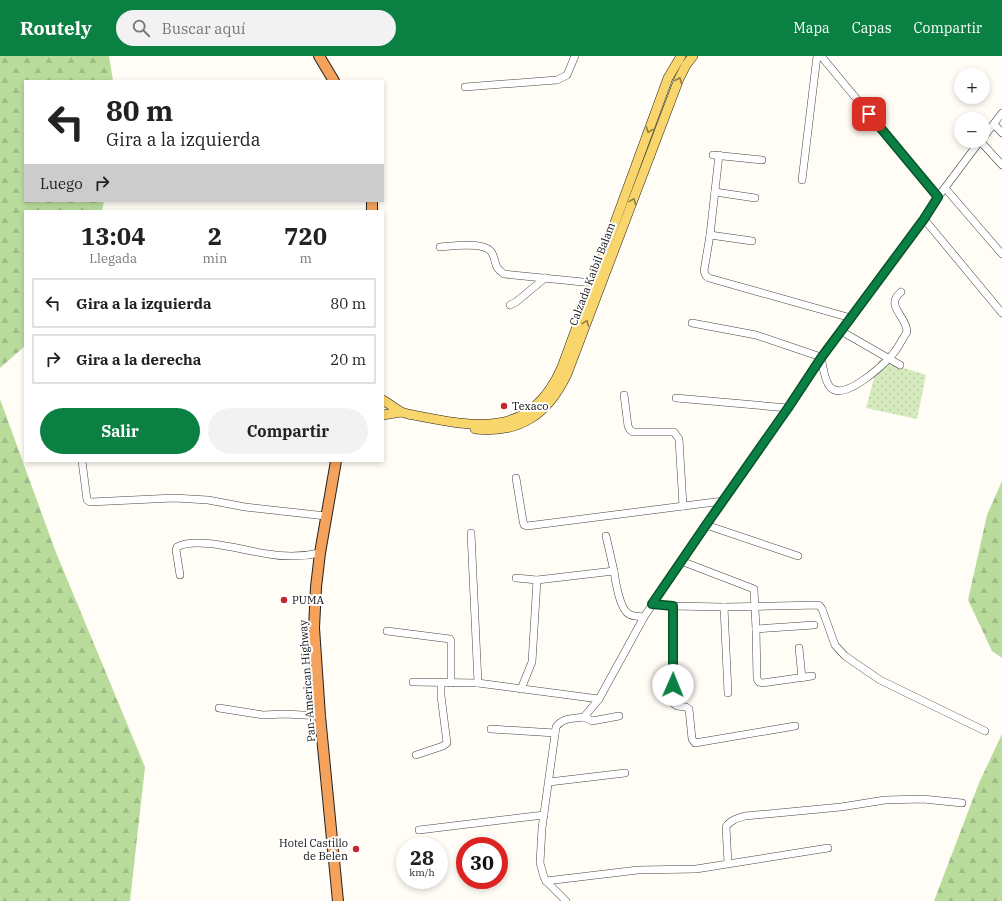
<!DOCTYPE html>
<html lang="es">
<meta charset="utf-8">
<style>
body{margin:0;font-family:"IBM Plex Serif",serif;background:#f2f2f2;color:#222;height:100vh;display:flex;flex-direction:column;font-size:15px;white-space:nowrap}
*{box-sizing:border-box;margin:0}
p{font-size:13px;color:#767676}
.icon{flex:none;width:22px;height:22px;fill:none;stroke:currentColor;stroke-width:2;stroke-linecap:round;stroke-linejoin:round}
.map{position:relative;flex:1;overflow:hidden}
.drawer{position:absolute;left:24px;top:154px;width:360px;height:252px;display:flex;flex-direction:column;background:#fff;border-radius:0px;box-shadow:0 2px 6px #0003}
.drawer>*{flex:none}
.top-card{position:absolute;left:24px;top:24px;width:360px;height:122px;border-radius:0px;box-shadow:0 2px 6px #0003;background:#fff;color:#222;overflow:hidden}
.tools{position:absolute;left:954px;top:12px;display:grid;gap:8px}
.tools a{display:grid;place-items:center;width:36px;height:36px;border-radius:50%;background:#fff;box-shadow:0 2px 6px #0003;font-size:20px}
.speed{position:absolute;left:396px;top:781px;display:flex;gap:8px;font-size:20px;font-weight:700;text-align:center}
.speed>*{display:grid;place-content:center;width:52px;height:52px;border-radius:50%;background:#fff;box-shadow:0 2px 6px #0003;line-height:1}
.speed small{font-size:10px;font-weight:400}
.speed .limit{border:6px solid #d22;background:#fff;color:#111}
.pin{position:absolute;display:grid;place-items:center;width:34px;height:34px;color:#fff;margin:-17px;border-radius:8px;box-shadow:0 2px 6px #0006}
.me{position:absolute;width:44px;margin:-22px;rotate:1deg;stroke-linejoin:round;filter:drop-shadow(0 0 3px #0008)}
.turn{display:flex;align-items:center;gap:14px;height:84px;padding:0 16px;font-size:18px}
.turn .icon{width:52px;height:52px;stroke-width:2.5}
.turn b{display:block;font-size:28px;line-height:34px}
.then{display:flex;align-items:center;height:38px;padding:0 16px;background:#0003;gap:8px;font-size:15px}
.eta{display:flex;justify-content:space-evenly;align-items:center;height:68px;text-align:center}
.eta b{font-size:24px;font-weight:700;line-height:28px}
.cta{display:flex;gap:8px;margin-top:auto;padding:8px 16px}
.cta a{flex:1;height:46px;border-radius:24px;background:#0b8043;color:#fff;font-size:16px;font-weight:700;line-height:46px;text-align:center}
.cta a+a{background:#f2f2f2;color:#222}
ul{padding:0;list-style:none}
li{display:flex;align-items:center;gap:12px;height:50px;margin:0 8px 6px;padding:0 8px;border:2px solid #e0e0e0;border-radius:0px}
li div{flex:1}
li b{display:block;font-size:15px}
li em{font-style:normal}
header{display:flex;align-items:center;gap:24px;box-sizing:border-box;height:56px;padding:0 20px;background:#0b8043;color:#fff}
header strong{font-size:19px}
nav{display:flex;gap:22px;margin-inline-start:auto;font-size:14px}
.search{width:280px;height:36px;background:#f2f2f2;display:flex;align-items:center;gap:10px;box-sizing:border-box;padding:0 14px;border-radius:22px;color:#767676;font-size:15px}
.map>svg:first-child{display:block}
.green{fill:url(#green-dots)}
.forest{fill:url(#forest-firs)}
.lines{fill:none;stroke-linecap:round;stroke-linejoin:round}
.minor-casing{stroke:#444;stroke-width:8}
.major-casing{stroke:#222;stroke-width:10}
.highway-casing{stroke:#222;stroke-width:12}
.minor{stroke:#fff;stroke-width:7}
.major{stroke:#f9d66b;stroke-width:9}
.highway{stroke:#f5a25d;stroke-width:10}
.oneway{stroke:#917d42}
.route-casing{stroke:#07532c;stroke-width:10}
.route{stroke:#0b8043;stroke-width:7}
.poi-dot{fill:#c4262e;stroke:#fff;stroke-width:1.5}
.labels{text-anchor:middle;stroke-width:4;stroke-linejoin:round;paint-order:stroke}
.street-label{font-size:11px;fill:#111;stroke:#fff}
.poi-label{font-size:11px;fill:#111;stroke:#fff;text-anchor:start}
</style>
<header>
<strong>Routely</strong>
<div class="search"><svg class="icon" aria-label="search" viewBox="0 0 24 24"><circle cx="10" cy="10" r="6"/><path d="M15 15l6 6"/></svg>Buscar aquí</div>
<nav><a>Mapa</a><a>Capas</a><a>Compartir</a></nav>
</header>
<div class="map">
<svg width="1002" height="845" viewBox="0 0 1002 845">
<defs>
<pattern id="green-dots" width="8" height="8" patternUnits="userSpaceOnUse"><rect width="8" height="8" fill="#d5ebbd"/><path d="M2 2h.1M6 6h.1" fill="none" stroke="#b6c8a1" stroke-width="1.8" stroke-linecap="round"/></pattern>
<pattern id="forest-firs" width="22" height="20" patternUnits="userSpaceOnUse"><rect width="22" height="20" fill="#b9dc9c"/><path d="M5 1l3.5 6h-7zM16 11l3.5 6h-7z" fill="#9ebc85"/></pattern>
</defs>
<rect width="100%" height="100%" fill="#fffdf5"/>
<polygon class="green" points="879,304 926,319 917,363 866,352"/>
<g class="forest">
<polygon points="0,0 109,0 113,25 25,25 25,145 104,145 102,155 25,155 25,290 0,312"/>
<polygon points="0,343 55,494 145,711 130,845 0,845"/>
<polygon points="1002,425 1002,602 992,595 968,544 987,459"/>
<polygon points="1002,678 1002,845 934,845 979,727"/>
</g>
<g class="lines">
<defs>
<g id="minor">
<polyline points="821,0 938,141"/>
<polyline points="465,31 557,24 567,19 575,0"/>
<polyline points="994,68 1002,77"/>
<polyline points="983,82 1002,57"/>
<polyline points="713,99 762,104"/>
<polyline points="719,99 710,179 704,215 706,220 709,222 851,262"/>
<polyline points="802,124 817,0"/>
<polyline points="945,132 1002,198"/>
<polyline points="715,136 755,142"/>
<polyline points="924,163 1002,257"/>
<polyline points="710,179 752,185"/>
<path d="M440,191C452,190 486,185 492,197C497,206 493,211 504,218L593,227"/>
<polyline points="510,249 516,246 545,222"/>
<path d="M692,267L756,279L821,301C823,310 824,324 830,331C844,346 882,310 892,299C898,293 902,283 907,276C907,260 884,250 901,236"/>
<polyline points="841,275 900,309"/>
<polyline points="624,339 628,370 630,374 633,376 674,376 679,383 683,450"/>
<polyline points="676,342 788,352"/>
<polyline points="82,405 87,444 90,446 174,442 208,444 245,451 326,460"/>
<polyline points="516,422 523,465 524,469 527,470 723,445"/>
<polyline points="706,469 798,500"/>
<polyline points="471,477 478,627"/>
<polyline points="606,480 614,515"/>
<polyline points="681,505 754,533 756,573 757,623 759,626 762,627 812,620"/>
<path d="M180,519L176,494L177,491C197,480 245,495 268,498C285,501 302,501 320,497"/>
<path d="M516,522L537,524L614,515C615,524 620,554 629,558C633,561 639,560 644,561"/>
<polyline points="652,548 673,550 724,551 819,549 822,553 835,589 845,600 880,624 985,675"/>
<polyline points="673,550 673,647 677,650 686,651 689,653 692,683 695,687 795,670"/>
<polyline points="724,551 728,637"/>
<polyline points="756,573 814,569"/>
<polyline points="387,575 450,583 451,585 451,627"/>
<polyline points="799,592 802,622"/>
<polyline points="413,626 478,627 599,643"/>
<polyline points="521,633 532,606 537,524"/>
<polyline points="219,652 263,659 285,658 320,660"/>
<polyline points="584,661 592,665 619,660"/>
<polyline points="491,673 555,677"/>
<polyline points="416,699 443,690 447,687 441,640 441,627"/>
<polyline points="549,726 625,717"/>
<polyline points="419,774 544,759"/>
<path d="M728,807L726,771C730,764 738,762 745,760L841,751L885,744L923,743L962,747"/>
<polyline points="546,825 638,814 696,813 828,792"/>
<path d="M566,845L546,825L544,821L540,807L542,772L556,671C563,661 573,663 584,661L599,643L644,561L706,469L788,352L821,301L924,163L938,141L980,85L1002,109"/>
</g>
<g id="major">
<path d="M383,344L401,356L408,358C473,371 530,385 562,311L668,22L681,0"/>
<polyline points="383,359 401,356"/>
<path d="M475,373C520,378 548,358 567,318L679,23L686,9L693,0"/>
</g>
<g id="highway">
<polyline points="319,0 334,25"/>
<polyline points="372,145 372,155"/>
<polyline points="336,405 320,497 316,531 314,572 320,660 338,845"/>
</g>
</defs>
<use href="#minor" class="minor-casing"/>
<use href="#major" class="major-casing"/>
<use href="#highway" class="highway-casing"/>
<use href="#minor" class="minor"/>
<use href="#major" class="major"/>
<use href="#highway" class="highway"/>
</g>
<defs><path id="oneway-chevron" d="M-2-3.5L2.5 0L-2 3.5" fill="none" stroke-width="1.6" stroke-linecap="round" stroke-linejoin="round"/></defs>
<g class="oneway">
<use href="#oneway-chevron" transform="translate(679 24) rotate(-67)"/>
<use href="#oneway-chevron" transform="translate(649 74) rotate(110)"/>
<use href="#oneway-chevron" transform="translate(633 145) rotate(-69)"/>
<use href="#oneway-chevron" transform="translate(586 267) rotate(-69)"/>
</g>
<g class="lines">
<defs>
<polyline id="route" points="673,629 673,550 652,548 706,469 788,352 821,302 924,163 938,141 869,58"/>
</defs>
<use href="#route" class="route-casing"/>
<use href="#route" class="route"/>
</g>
<g class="poi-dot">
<circle cx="504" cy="350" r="4"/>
<circle cx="284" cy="544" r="4"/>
<circle cx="356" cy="793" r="4"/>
</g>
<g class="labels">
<g class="street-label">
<text transform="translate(592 218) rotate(-69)" y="4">Calzada Kaibil Balam</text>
<text transform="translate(307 625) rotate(-94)" y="4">Pan-American Highway</text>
</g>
<g class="poi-label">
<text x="512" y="354">Texaco</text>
<text x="292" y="548">PUMA</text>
<text x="348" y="791" text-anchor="end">Hotel Castillo<tspan x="348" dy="13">de Belen</tspan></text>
</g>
</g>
</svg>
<div class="tools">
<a>+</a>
<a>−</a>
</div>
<div class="speed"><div>28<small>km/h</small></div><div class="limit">30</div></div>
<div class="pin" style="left:869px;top:58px;background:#d93025"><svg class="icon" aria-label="arrive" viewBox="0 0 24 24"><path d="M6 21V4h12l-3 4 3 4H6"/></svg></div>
<svg class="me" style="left:673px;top:629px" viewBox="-20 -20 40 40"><circle r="19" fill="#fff"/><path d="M0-13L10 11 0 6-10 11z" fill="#0b8043"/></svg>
<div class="top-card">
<div class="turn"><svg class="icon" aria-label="left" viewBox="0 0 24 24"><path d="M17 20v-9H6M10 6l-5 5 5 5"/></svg><div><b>80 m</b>Gira a la izquierda</div></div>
<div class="then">Luego<svg class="icon" aria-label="right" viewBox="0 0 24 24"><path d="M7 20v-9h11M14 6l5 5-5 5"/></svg></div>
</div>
<section class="drawer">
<div class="eta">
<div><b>13:04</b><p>Llegada</p></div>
<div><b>2</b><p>min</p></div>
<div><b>720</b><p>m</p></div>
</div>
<ul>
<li><svg class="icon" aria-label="left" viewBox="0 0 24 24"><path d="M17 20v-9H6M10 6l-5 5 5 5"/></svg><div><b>Gira a la izquierda</b></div><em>80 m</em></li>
<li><svg class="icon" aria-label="right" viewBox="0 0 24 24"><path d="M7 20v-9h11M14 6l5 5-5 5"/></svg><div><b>Gira a la derecha</b></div><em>20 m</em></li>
</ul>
<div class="cta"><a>Salir</a><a>Compartir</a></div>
</section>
</div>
